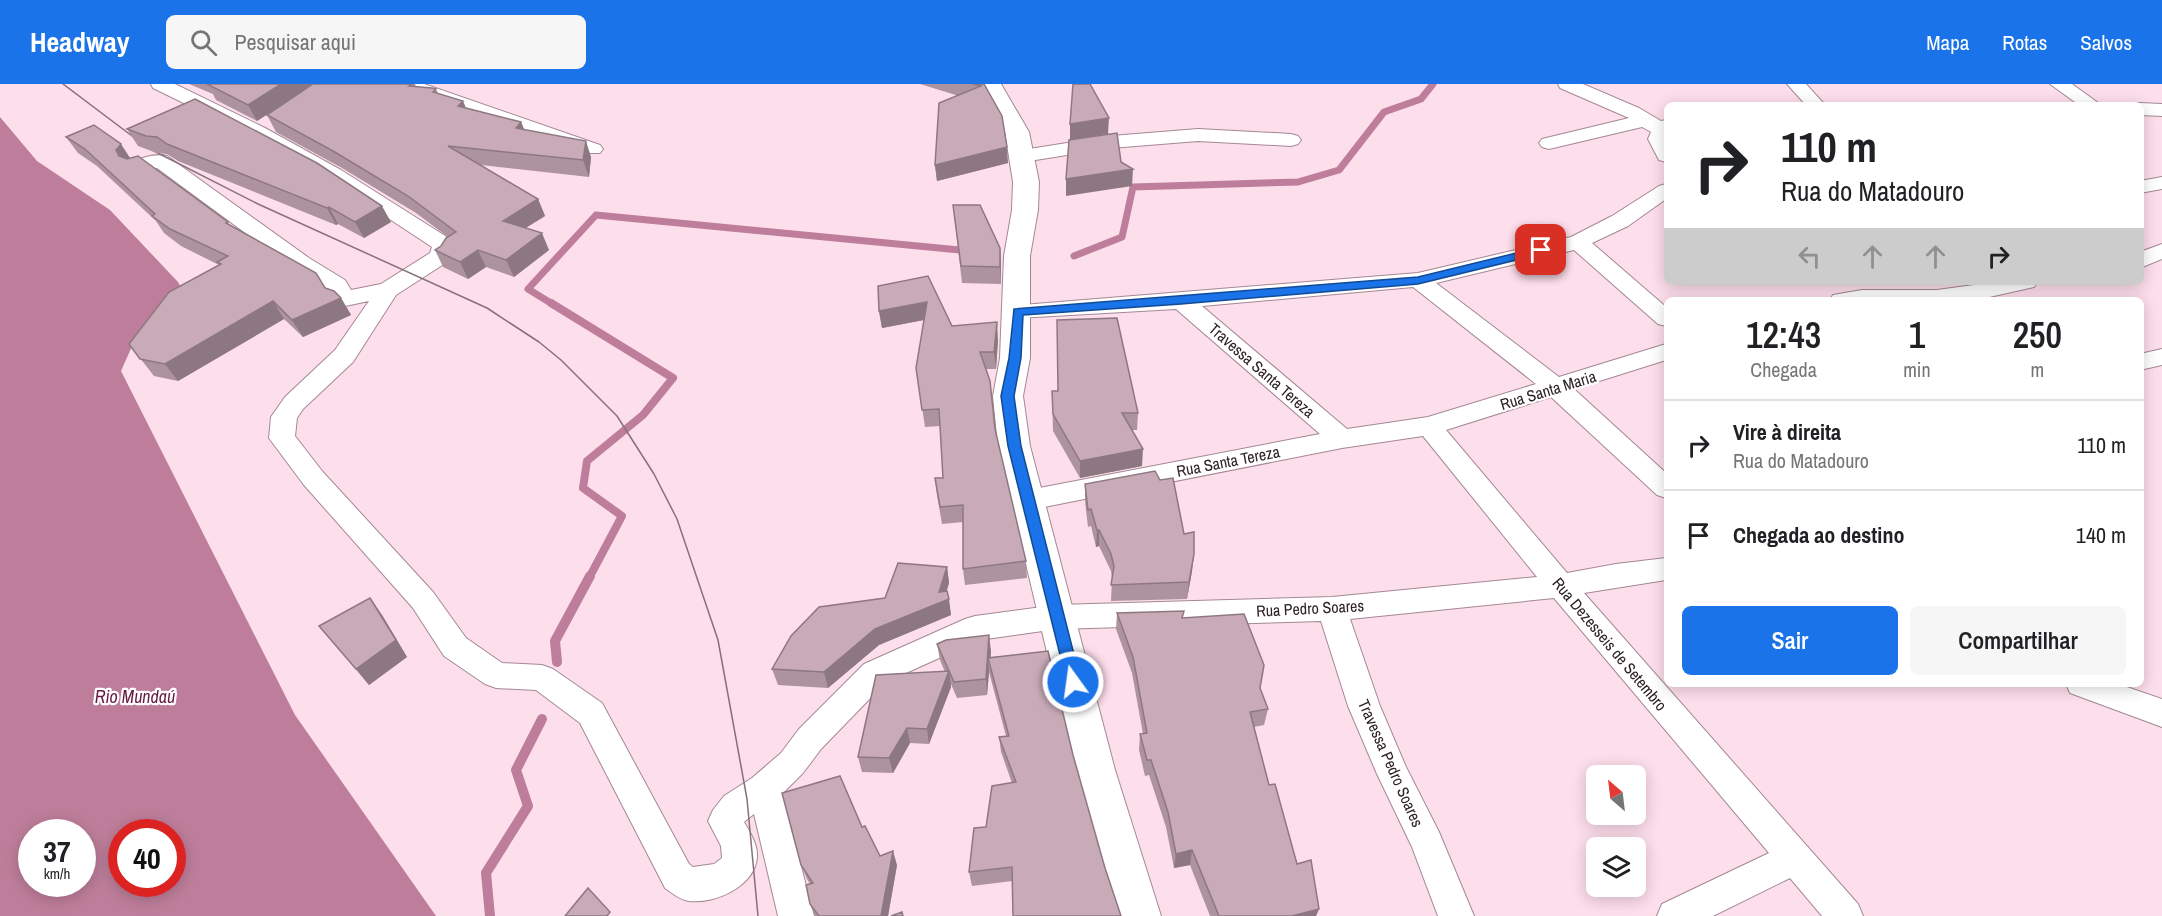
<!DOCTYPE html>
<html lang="pt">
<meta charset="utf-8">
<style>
body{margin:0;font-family:"Archivo Narrow",sans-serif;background:#f6f6f6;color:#202124;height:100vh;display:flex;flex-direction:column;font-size:22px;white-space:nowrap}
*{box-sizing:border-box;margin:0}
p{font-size:20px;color:#757577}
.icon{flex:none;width:33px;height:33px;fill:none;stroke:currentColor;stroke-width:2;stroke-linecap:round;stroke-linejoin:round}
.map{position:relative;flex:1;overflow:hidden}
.side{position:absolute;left:1664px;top:213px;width:480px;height:390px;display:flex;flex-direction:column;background:#fff;border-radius:9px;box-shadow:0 3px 15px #0003}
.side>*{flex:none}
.top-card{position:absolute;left:1664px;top:18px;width:480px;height:183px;border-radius:9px;box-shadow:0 3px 15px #0003;background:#fff;color:#202124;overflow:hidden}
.needle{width:39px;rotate:332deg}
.controls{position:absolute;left:1586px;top:681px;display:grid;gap:12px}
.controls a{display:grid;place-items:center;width:60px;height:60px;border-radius:9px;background:#fff;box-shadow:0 3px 15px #0003;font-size:30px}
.speed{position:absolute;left:18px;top:735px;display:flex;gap:12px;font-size:30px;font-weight:700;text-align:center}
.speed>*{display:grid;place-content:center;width:78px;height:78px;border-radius:50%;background:#fff;box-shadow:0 3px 15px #0003;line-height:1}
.speed small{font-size:15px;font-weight:400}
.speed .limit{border:9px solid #d22;background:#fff;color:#111}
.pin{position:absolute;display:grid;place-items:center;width:51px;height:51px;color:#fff;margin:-26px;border-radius:12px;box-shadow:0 3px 9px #0006}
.me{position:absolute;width:66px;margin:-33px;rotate:346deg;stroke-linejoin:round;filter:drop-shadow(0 0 4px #0008)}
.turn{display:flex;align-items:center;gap:21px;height:126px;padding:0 18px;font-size:27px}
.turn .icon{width:78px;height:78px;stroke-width:2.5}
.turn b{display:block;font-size:42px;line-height:51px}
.lanes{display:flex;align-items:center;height:57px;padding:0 18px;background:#0003;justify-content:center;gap:30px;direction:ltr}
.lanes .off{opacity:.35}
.eta{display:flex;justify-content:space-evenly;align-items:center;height:102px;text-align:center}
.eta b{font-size:36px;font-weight:600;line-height:42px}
.cta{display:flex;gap:12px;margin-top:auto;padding:12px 18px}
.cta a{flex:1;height:69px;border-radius:9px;background:#1a73e8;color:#fff;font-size:24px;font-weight:600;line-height:69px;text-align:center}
.cta a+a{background:#f6f6f6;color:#202124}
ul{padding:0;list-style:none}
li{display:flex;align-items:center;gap:18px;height:90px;padding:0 18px;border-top:2px solid #e0e0e0}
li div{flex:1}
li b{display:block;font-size:22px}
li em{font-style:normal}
header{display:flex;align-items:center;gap:36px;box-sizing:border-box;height:84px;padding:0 30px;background:#1a73e8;color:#fff}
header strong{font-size:28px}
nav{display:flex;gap:33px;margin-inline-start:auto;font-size:21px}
.search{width:420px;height:54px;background:#f6f6f6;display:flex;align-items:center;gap:15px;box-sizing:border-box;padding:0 21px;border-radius:9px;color:#757577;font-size:22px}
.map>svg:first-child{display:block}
.water{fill:#be7e9b;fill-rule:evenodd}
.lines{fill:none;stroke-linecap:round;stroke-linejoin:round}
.stream-far2{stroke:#be7e9b;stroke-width:7}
.stream-far1{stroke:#be7e9b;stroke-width:8}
.stream{stroke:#be7e9b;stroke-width:10}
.minor-casing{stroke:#a48894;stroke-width:2}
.tertiary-casing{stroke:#a48894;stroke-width:2}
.minor{fill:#fff;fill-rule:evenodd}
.tertiary{fill:#fff;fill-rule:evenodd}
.tram{stroke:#847179;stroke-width:1.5}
.wall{fill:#ad939e}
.shaded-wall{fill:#8d7881}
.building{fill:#c9abb8;stroke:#8d7881;stroke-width:1.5}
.route{fill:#1a73e8;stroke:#114b97;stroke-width:1.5}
.labels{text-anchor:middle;stroke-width:4.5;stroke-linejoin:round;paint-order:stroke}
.street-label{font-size:16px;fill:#2d2227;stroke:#fff}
.water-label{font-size:18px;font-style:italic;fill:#671a45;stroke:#fff}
</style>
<header>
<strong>Headway</strong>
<div class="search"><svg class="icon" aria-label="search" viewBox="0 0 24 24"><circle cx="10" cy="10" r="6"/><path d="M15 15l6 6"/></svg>Pesquisar aqui</div>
<nav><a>Mapa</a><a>Rotas</a><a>Salvos</a></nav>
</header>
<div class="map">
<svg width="2162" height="832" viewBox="0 0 2162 832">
<rect width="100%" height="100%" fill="#fddeeb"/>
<path class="water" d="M0,33L37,77L110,126L178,198L182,206L137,251L121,287L295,631L436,832H0ZM32,748H82V800H32ZM122,748H172V800H122Z"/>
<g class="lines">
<g class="stream-far2">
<polyline points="1074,172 1122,153 1133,103 1298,98 1339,86 1384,28 1421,15 1433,0"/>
<polyline points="554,221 528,205 596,131 970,167"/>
</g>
<polyline class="stream-far1" points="551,219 673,294 643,331 587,377 583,404 622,432 589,494"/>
<g class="stream">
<polyline points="557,578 555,557 590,492"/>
<polyline points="490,832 486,789 528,722 516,686 542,635"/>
</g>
<defs>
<g id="minor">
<path d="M151,0H175L265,44L341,86L450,155L454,166L447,178L396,211L353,278L303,325L297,334L295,352L322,387L433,508L466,554L502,579L542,581L553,585L602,619L689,780L693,783L714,780L722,774L721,762L708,737L713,726L724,712L752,694L781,669L799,645L864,580L965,535L975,532L1057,521L1332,513L1537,493L1423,352L1342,364L1029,426L1019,423L1016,416L1019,409L1029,406L1320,350L1176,225L1018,234L1010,232L1006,227L1010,222L1418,189L1571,153L1612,132L1659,102L1666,100V115L1628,142L1592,159L1666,223V242L1658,240L1574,166L1436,199L1559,293L1666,260V276L1574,305L1666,389V414L1657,411L1551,313L1446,346L1567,489L1616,480L1666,474V496L1584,509L1858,820L1863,832H1822L1790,794L1713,832H1657L1662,820L1769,769L1554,514L1350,535L1380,622L1406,683L1439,748L1474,832H1438L1412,763L1377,690L1348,622L1321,537L1057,545L979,556L886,598L821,665L803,689L782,710L814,832H778L754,730L744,738C750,748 758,761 757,773C755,802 716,820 689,817C680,816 672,809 665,804L580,639L536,606L496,604L485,600L444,572L413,524L304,401L269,354L271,333L285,313L335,266L369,217L345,222L337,220L328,205L293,184L157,84L139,89L132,87L129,83C135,74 156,69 167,72L309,174L345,196L351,206L381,200L430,169L432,163L327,94L251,52L153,4ZM1413,203L1536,300L1428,333L1347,345L1202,222Z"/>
<polygon points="397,0 424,0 600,61 603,65 600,69 586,69 399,4"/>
<polygon points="1558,0 1583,0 1639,24 1661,37 1666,36 1666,78 1659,76 1648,55 1651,48 1642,43 1549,65 1542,63 1539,59 1542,55 1629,34 1560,4"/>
<polygon points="1787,0 1806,0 1825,21 1806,21"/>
<polygon points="2050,0 2072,0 2101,21 2079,21"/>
<polygon points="2140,19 2162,20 2162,32 2140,31 2140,21 2133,21"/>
<polygon points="1198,45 1291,50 1298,52 1301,56 1298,60 1291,62 1198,57 1111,64 1023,78 1016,76 1013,72 1016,68 1023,66 1111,52"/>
<polygon points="2162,93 2162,105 2140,109 2140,97"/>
<polygon points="2162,160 2162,175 2140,184 2140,168"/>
<polygon points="1996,198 2037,198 2034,203 1976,216 1830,216 1833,211 1862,206 1937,206"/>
<polygon points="2162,265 2162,281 2140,286 2140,270"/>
<polygon points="2066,600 2118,600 2162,615 2162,643 2070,609"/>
</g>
<polygon id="tertiary" points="979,0 1001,0 1029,48 1039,98 1038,126 1030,172 1030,274 1023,312 1030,362 1115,686 1161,832 1117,832 1075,686 998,362 993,312 1000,274 1004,172 1012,126 1013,98 1005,48"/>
</defs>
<use href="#minor" class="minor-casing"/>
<use href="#tertiary" class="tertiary-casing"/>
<use href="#minor" class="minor"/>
<use href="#tertiary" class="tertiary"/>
<polyline class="tram" points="63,0 148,64 258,120 487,224 539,258 561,276 617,332 654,390 677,435 718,556 747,715 758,832"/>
</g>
<g class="wall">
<polygon points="189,0 415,0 416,3 436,5 438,9 466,24 521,38 524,46 591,73 589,93 481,81 538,115 545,132 526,144 549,166 514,193 486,183 468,195 443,183 435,166 441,162 448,153 416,129 342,84 276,48 267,31 288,17 257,37 216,16 213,10"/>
<polygon points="920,0 984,0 1008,79 937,97 935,81 959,12"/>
<polygon points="195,15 391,138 364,154 338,140 336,141 178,77 167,70 157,69 138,62 127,45"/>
<polygon points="66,53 130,74 232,143 325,204 341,214 351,231 303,253 284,235 178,297 154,292 129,260 219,181 181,162 164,149 156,137 97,82 78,69"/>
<polygon points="953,121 1000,164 1001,181 1001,200 962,199"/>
<polygon points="878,202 952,242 998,256 996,285 986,285 995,345 1026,477 1027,494 965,501 963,485 963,438 942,440 937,411 935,394 943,394 940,342 925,343 916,284 924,236 882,244 879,227"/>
<polygon points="1052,307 1138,329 1137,346 1132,346 1142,382 1080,394 1053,347"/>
<polygon points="1085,400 1192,487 1187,515 1111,517 1112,494 1111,487 1099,462 1096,463 1091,442 1088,443 1085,417"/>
<polygon points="947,483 949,499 947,507 951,531 879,561 828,604 778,601 772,585 885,514"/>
<polygon points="370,514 382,531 407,573 369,601 319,542"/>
<polygon points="1117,529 1183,534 1260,604 1268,625 1264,641 1254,643 1269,701 1297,780 1319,825 1316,832 1210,832 1190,781 1174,784 1166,743 1149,691 1145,692 1139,666 1140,650 1143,650 1132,589 1116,545"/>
<polygon points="937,560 991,567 990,574 1048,567 1012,797 972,802 969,788 986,743 1012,699 1001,668 999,653 1006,652 989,588 987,611 957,614 951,600 951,603 929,660 910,659 893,689 862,688 858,673 945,588 940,576"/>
<polygon points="862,743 880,772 897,781 888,832 815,832 810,820 810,800 807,795 801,781"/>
</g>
<g class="shaded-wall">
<polygon points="281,0 314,0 257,37 248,21"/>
<polygon points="463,17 470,33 458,22"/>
<polygon points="1109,34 1108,50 1070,56 1070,40"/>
<polygon points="521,38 528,54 516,44"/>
<polygon points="586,57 591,73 589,93 583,76"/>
<polygon points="121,60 132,77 127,83 116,66"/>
<polygon points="1007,63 1008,79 937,97 935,81"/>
<polygon points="1133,85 1132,102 1066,112 1066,95"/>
<polygon points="538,115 545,132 510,153 503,137"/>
<polygon points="382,122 391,138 364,154 355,138"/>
<polygon points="329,123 338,140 336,141 327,124"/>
<polygon points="542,149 549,166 514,193 506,176"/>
<polygon points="1000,164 1001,181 1001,200 1000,183"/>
<polygon points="478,166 486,183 468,195 460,178"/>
<polygon points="341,214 351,231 303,253 292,236"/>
<polygon points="273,217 284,235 178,297 165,280"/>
<polygon points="927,218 929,235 882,244 879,227"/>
<polygon points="997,238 998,256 996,285 994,268"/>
<polygon points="1143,365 1142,382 1080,394 1080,377"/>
<polygon points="1097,446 1099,446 1099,462 1096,463"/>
<polygon points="1194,470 1192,487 1187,515 1189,498"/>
<polygon points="947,483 949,499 943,517 949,515 951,531 879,561 828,604 824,588 875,545 939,508"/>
<polygon points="370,514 382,531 407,573 369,601 356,585"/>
<polygon points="989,551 991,567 990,581 988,574 989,588 987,611 986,595"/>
<polygon points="949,587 951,603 929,660 927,645"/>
<polygon points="907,644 910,659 893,689 889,674"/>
<polygon points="1192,766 1190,781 1174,784 1176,770"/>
<polygon points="893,767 897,781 888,832 881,832"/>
<polygon points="1319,825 1316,832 1292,832"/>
</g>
<g class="building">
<polygon points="207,0 281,0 248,21"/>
<polygon points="313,0 412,0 409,2 432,4 436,5 433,8 463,17 458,22 521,38 516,44 586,57 583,76 448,62 538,115 503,137 542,149 506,176 478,166 460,178 435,166 441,162 446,154 456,148 408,112 333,67 267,31"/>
<polygon points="973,0 984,0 1002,32 1007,63 935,81 939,19 981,2"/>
<polygon points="1073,0 1090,0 1109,34 1070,40"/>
<polygon points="195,15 317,79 382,122 355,138 329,123 327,124 167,60 157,53 146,52 127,45"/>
<polygon points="94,41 121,60 116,66 119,72 127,75 138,72 228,138 226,139 316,189 325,204 334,207 341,214 292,236 273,217 165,280 140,275 129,260 169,208 221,180 217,178 228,172 170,145 152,132 155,130 85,65 66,53"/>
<polygon points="1117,49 1121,78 1133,85 1066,95 1069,56"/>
<polygon points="953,121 980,121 1000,164 1000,183 961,182"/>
<polygon points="928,192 952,242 997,238 994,268 980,268 990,297 995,345 1026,477 963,485 963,421 940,423 935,394 943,394 939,325 922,326 916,284 927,218 879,227 878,202"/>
<polygon points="1117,234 1138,329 1122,329 1143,365 1080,377 1053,330 1052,307 1058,307 1057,236"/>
<polygon points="1155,387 1160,396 1173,394 1184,450 1194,448 1194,470 1189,498 1111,501 1114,482 1111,470 1099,446 1097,446 1091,425 1088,426 1085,400"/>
<polygon points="898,479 947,483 939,508 947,507 949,515 875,545 824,588 772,585 791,552 819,523 885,514"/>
<polygon points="370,514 396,556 356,585 319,542"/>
<polygon points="1184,527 1182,534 1244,530 1264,581 1260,604 1268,625 1250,628 1269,701 1275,700 1297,780 1311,776 1319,825 1292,832 1219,832 1192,766 1176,770 1168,728 1151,676 1147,676 1140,650 1147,649 1133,573 1117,529"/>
<polygon points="989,551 986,595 954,598 937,560 946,556"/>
<polygon points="1048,567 1073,671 1105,784 1121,832 1013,832 1012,783 969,788 974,744 986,743 992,702 1016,698 999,653 1009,652 988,574"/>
<polygon points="949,587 927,645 907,644 889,674 858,673 876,591"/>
<polygon points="840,692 862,743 865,742 880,772 893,767 881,832 819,832 810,820 806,801 813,799 801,781 782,709"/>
<polygon points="588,804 610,828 607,832 565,832"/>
<polygon points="902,828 903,832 891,832"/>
</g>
<polygon class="route" points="1541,163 1547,166 1545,169 1418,200 1181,220 1023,231 1021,274 1014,312 1021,362 1081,598 1079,603 1073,605 1068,603 1008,362 1001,312 1009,274 1014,225 1418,193"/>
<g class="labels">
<g class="street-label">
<text transform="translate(1262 286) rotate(41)" y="6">Travessa Santa Tereza</text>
<text transform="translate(1548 306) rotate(-17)" y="6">Rua Santa Maria</text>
<text transform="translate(1228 377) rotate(-11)" y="6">Rua Santa Tereza</text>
<text transform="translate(1310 524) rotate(-3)" y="6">Rua Pedro Soares</text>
<text transform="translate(1610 560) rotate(50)" y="6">Rua Dezesseis de Setembro</text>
<text transform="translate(1391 679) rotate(66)" y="6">Travessa Pedro Soares</text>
</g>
<g class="water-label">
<text x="135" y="619">Rio Mundaú</text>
</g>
</g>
</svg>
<div class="controls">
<a><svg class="needle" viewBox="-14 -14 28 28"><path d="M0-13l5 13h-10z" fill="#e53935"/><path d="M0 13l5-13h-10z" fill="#757577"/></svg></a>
<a><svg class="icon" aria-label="layers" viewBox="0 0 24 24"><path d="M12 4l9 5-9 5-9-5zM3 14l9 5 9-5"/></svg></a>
</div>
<div class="speed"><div>37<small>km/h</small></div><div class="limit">40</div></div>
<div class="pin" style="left:1541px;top:166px;background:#d93025"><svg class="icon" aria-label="arrive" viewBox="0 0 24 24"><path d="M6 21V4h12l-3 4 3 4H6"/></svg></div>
<svg class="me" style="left:1073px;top:598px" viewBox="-20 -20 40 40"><circle r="17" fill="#1a73e8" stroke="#fff" stroke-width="3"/><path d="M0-11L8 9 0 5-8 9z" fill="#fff"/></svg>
<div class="top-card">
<div class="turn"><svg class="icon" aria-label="right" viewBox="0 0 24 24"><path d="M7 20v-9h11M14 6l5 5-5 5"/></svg><div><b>110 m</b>Rua do Matadouro</div></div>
<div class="lanes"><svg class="icon off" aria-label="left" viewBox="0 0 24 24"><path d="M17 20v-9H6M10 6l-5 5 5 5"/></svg><svg class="icon off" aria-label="ahead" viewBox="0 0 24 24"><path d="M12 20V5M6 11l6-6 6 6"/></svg><svg class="icon off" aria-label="ahead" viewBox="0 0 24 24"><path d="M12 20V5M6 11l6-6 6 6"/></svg><svg class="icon" aria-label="right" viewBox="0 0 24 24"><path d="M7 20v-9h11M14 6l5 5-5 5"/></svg></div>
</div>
<section class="side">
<div class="eta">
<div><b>12:43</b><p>Chegada</p></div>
<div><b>1</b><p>min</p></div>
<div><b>250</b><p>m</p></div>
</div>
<ul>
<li><svg class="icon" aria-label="right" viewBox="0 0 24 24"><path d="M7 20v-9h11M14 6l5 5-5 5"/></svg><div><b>Vire à direita</b><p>Rua do Matadouro</p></div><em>110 m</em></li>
<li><svg class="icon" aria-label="arrive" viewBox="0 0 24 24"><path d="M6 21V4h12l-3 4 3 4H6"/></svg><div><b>Chegada ao destino</b></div><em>140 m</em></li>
</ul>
<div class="cta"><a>Sair</a><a>Compartilhar</a></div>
</section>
</div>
